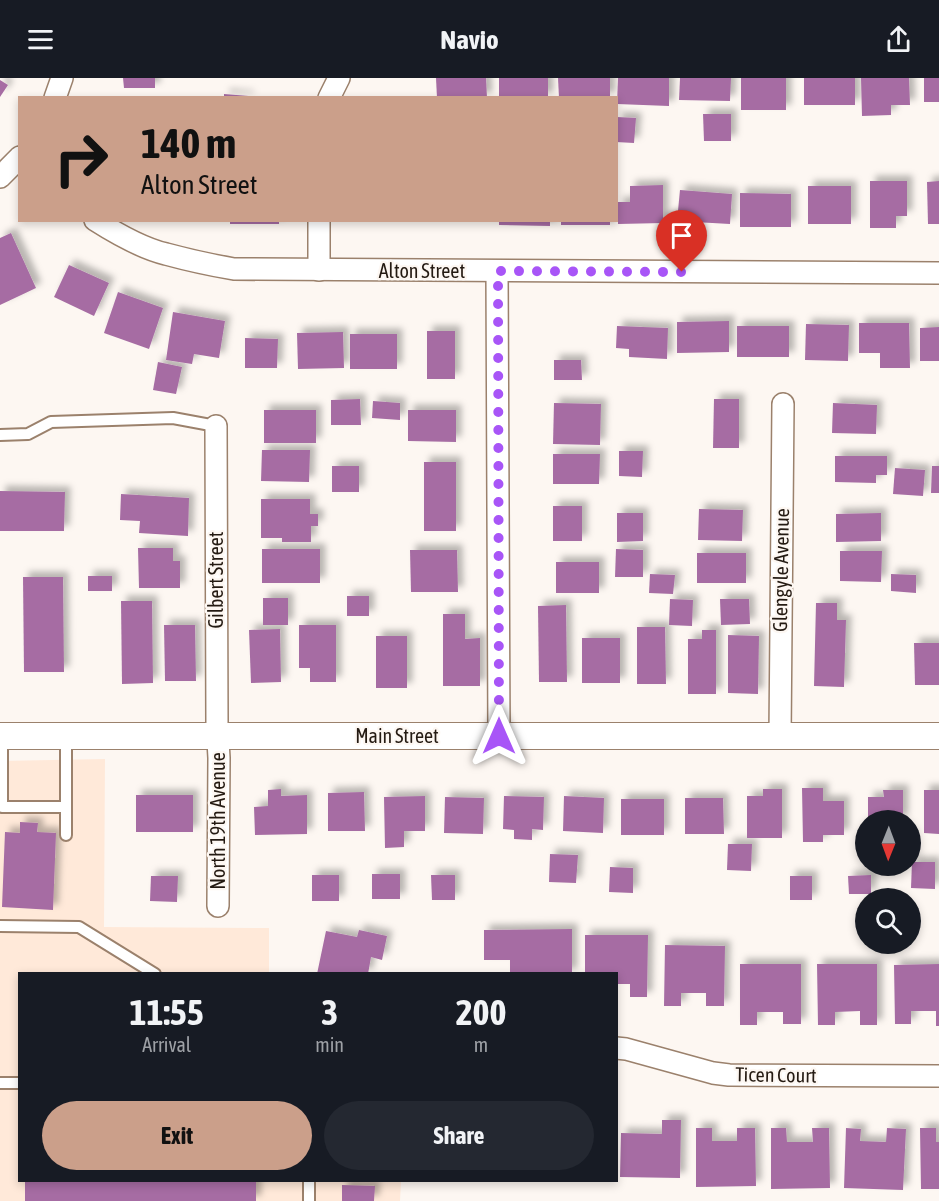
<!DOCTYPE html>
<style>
body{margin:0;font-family:"Asap Condensed",sans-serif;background:#242831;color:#f1f3f6;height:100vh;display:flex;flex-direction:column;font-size:22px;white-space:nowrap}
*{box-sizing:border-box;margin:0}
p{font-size:20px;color:#9ea1a6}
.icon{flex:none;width:33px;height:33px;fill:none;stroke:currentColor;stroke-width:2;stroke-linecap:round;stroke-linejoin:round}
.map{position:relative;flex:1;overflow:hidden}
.panel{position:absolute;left:18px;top:894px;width:600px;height:210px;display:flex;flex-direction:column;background:#171b24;border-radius:0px;box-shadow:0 3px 9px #0003}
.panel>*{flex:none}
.guide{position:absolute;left:18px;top:18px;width:600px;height:126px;border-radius:0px;box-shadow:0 3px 9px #0003;background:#cb9f8a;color:#111;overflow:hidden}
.needle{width:39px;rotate:181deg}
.fabs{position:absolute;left:855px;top:732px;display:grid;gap:12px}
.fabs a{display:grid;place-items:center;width:66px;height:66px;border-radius:50%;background:#171b24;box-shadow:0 3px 9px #0003;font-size:30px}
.pin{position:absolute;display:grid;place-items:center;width:51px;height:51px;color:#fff;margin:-62px -26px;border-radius:50% 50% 50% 0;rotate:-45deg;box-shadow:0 0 6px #0007}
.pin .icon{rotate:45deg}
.me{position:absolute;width:66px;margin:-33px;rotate:0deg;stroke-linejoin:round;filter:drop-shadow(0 0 4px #0008)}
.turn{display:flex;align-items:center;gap:21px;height:126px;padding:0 24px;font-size:27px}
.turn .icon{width:78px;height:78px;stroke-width:2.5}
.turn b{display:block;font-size:42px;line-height:51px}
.eta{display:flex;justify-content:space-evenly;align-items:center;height:102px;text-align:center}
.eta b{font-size:36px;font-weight:700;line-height:42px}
.button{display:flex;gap:12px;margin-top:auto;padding:12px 24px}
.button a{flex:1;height:69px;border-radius:36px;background:#cb9f8a;color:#111;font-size:24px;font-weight:700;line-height:69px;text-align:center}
.button a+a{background:#242831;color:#f1f3f6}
header{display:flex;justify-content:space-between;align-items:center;height:78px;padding:0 24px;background:#171b24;font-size:27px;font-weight:700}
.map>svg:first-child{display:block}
.built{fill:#ffe9d9}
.building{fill:#a66ca3;filter:url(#shadow)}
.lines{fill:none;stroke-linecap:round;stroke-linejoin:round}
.service-casing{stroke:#9b816c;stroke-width:14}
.minor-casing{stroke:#9b816c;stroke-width:24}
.tertiary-casing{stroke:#9b816c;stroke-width:28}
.service{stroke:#fff;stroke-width:10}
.minor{stroke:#fff;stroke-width:21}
.tertiary{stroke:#fff;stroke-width:26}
.route{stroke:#a855f7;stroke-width:10;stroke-dasharray:0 18}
.labels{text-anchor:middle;stroke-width:4.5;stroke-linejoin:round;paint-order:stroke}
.street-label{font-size:20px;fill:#241a12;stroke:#fdf7f2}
</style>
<header><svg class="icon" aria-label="menu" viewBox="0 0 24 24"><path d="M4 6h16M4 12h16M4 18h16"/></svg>Navio<svg class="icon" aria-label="share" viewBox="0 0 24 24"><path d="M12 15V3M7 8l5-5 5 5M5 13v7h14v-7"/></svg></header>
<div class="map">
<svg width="939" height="1123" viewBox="0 0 939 1123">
<defs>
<filter id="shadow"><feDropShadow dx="5.5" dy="-5.5" stdDeviation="3" flood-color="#0004"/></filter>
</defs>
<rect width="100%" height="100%" fill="#fdf7f2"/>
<polygon class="built" points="105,681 104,849 269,850 269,895 20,896 20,1102 401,1103 400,1123 0,1123 0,683"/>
<g class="building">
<polygon points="123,0 155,0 155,10 124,10"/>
<polygon points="436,0 486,0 487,20 437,20"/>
<rect x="499" y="0" width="49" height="20"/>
<polygon points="558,0 610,0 610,20 559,20"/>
<polygon points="618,0 669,0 669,28 617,26"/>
<polygon points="680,0 731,0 730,23 679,22"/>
<rect x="741" y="0" width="45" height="32"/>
<rect x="804" y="0" width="51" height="27"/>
<polygon points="861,0 909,0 910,27 891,27 891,37 862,38"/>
<rect x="924" y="0" width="15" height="24"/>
<polygon points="0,2 8,7 0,19"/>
<polygon points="224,16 249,18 249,20 224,20"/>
<polygon points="703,36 731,36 731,63 704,63"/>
<polygon points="617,39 636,40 634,65 616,64"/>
<polygon points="870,103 907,103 907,138 896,138 896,150 870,150"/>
<polygon points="939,103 939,146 928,146 927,104"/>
<polygon points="663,107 663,145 618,146 618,124 630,124 630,108"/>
<rect x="808" y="108" width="43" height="38"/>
<polygon points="680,112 732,116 730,146 677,143"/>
<polygon points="740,115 791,116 791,149 740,149"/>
<rect x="230" y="142" width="49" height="4"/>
<polygon points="499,142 550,142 550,148 499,147"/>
<rect x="561" y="142" width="49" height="5"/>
<polygon points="11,155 36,210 0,227 0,160"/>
<polygon points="69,187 109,205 94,238 54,219"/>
<polygon points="118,214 163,230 149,271 104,255"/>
<polygon points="173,234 225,243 219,280 194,276 192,286 166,282"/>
<polygon points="729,243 729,274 677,275 677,244"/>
<polygon points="859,245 909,245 910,290 880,290 880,275 859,275"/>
<polygon points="806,246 849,247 848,283 805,282"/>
<polygon points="617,248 668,250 667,281 629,279 629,271 616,270"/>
<rect x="737" y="248" width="52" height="31"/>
<polygon points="939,249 939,283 920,283 920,250"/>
<rect x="427" y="253" width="28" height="48"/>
<polygon points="343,254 344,290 298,291 297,255"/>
<rect x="350" y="256" width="47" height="35"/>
<polygon points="245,260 278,261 277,290 245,290"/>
<polygon points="554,282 581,282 582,302 554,302"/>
<polygon points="158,284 182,289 176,316 153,312"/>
<polygon points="360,321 361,347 331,347 331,322"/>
<polygon points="714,321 739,321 739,370 713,370"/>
<polygon points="373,323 400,325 400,342 372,340"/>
<polygon points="554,325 601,326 600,367 553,366"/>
<polygon points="833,325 877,327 876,356 832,355"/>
<rect x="264" y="332" width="52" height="33"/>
<polygon points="408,332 456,332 456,364 408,363"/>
<polygon points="262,372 310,372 309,404 261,403"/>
<polygon points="619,373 643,373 642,399 619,398"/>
<polygon points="553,376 600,376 599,406 553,406"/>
<polygon points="835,378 887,378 887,397 876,397 876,405 835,404"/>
<rect x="424" y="384" width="32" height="69"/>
<rect x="332" y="388" width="27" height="26"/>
<polygon points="932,388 939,388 939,415 931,415"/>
<polygon points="895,390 925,392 923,418 893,416"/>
<polygon points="0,413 65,414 64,453 0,453"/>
<polygon points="121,416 189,420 188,458 139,455 140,443 120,442"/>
<polygon points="261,421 310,421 310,436 318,436 318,448 311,448 311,464 282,464 282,460 261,460"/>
<rect x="553" y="428" width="29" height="35"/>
<polygon points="699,431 743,432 742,463 698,462"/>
<polygon points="617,435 643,435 643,463 617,464"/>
<polygon points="881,435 881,463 836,464 836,436"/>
<polygon points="138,470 173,470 173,483 180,483 180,510 139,510"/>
<rect x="262" y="471" width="58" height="34"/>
<polygon points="616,471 643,472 643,499 615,499"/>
<polygon points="410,472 457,472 458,514 411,514"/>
<polygon points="840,473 882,473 881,504 840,503"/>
<rect x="697" y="475" width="49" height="30"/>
<rect x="556" y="484" width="43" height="31"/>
<polygon points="650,496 675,497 673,516 649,515"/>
<polygon points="891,496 916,497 916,515 891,513"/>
<rect x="88" y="498" width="24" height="15"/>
<polygon points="23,499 63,499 64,594 24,594"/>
<rect x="347" y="518" width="22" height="20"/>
<rect x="263" y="520" width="25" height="27"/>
<polygon points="670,521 693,522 692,548 669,547"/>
<polygon points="720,521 749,521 750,546 721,547"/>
<polygon points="121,523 152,523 153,605 122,606"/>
<polygon points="816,525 837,525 837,542 846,542 844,609 814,608"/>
<polygon points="566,527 567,604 539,604 538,528"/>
<polygon points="443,536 465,536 465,561 480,560 480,608 443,608"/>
<polygon points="164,547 195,547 196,603 165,603"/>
<polygon points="299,547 336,547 336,604 310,604 310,590 299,590"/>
<polygon points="637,549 665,549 666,606 637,606"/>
<polygon points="280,551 281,604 251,605 249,552"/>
<polygon points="702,552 716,552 716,616 688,616 688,561 702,561"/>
<polygon points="728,557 759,558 758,616 728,615"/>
<rect x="376" y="558" width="31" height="52"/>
<rect x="582" y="560" width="38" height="45"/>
<polygon points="914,565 939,565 939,607 915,607"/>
<polygon points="802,710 823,710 823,723 844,723 844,757 823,757 823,764 803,764"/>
<polygon points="281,711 281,718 307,717 307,756 255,757 254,729 268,728 268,712"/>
<polygon points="763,711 782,711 782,760 747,760 747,718 763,718"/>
<polygon points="883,712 903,712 903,742 868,742 868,719 884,719"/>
<polygon points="924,712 939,712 939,756 924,755"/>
<polygon points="364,714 365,753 328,753 328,715"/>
<rect x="136" y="717" width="57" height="37"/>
<polygon points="425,718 425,753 404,753 404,769 385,770 384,719"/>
<polygon points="504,718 544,719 543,752 532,751 532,762 514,761 514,752 503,751"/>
<polygon points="564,718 604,720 603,755 563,753"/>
<polygon points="445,719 484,720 483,756 444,755"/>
<polygon points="685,720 723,720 724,756 685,756"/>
<rect x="621" y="721" width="43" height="36"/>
<polygon points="20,744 38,745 37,754 56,755 53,832 2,829 5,754 20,755"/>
<polygon points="728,766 752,766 751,793 727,792"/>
<polygon points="550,776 578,777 576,805 549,804"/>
<polygon points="912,784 935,784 935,811 911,810"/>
<polygon points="610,789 633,790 633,815 609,814"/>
<rect x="372" y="796" width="28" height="25"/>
<rect x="312" y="797" width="27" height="26"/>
<polygon points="431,797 455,797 455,822 432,822"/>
<polygon points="871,797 871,816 849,816 848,798"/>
<polygon points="151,798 178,798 177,824 150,823"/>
<rect x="790" y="798" width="22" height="24"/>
<polygon points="572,851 572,896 510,896 510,882 484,882 484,852"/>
<polygon points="359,852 387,858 382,882 371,879 368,896 317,896 326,853 357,859"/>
<polygon points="585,857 648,857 647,919 630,919 630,906 616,906 616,896 585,896"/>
<polygon points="665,867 725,868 724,928 706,928 706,915 681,915 681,928 664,928"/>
<polygon points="740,886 801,886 801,946 783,946 783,934 757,934 757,947 740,947"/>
<polygon points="817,886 877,886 877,947 860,947 860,933 835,934 835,947 818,947"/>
<polygon points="939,886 939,948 936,948 936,933 911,933 911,946 895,946 894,887"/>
<polygon points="662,1042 681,1042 680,1100 620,1099 621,1055 662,1056"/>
<polygon points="696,1050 712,1050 712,1063 737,1063 737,1050 755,1050 756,1108 696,1109"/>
<polygon points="771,1050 786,1050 787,1064 813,1064 812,1050 829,1050 830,1110 771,1111"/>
<polygon points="846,1050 861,1051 860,1063 886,1064 887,1050 906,1051 903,1112 844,1110"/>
<polygon points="920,1050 936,1050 936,1064 939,1064 939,1111 921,1111"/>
<rect x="25" y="1102" width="231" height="21"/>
<polygon points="342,1107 375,1108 374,1123 342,1123"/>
</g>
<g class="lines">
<defs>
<g id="service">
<polyline points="0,357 28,356 51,344 173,340 216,348"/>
<polyline points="2,658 2,729 66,729"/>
<polyline points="66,658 66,757"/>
<polyline points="0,848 79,849 155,896"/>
<polyline points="0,1005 20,1005"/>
<polyline points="309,1102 309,1123"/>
</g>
<g id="minor">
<polyline points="55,20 62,0"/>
<polyline points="329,20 339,0"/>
<polyline points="0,99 20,79"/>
<path d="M95,142C117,156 141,170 166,176C188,182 211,187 234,191L939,195"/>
<polyline points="319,192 319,142"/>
<polyline points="497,193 499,658"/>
<polyline points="216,348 217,646 219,680 218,828"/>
<polyline points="780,658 783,326"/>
<polyline points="616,970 626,971 713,995 729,997 939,998"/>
</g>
<polyline id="tertiary" points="0,658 939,658"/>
</defs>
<use href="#service" class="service-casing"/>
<use href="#minor" class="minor-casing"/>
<use href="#tertiary" class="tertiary-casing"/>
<use href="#service" class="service"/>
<use href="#minor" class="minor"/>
<use href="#tertiary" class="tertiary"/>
</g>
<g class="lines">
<polyline class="route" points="499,658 498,193 682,194"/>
</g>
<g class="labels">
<g class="street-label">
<text x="422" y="200">Alton Street</text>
<text transform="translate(781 492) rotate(-89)" y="7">Glengyle Avenue</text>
<text transform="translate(216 502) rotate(-90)" y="7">Gilbert Street</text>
<text x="397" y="665">Main Street</text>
<text transform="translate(218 743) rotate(-90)" y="7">North 19th Avenue</text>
<text transform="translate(776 997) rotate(1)" y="7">Ticen Court</text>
</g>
</g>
</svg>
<div class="fabs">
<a><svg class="needle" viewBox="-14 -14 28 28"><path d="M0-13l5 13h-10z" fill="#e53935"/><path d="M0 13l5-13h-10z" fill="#9ea1a6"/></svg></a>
<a><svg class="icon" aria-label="search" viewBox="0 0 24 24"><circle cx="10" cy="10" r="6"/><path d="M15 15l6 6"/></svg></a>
</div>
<div class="pin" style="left:682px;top:194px;background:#d93025"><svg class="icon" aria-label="arrive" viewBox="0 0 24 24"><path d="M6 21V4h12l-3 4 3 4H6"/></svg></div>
<svg class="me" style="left:499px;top:658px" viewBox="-20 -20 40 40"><path d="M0-17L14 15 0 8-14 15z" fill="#a855f7" stroke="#fff" stroke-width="4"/></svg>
<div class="guide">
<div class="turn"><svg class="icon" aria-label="right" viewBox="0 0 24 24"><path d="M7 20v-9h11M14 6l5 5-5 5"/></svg><div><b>140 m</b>Alton Street</div></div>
</div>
<section class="panel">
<div class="eta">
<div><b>11:55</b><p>Arrival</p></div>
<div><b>3</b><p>min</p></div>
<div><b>200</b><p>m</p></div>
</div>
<div class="button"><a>Exit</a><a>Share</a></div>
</section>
</div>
